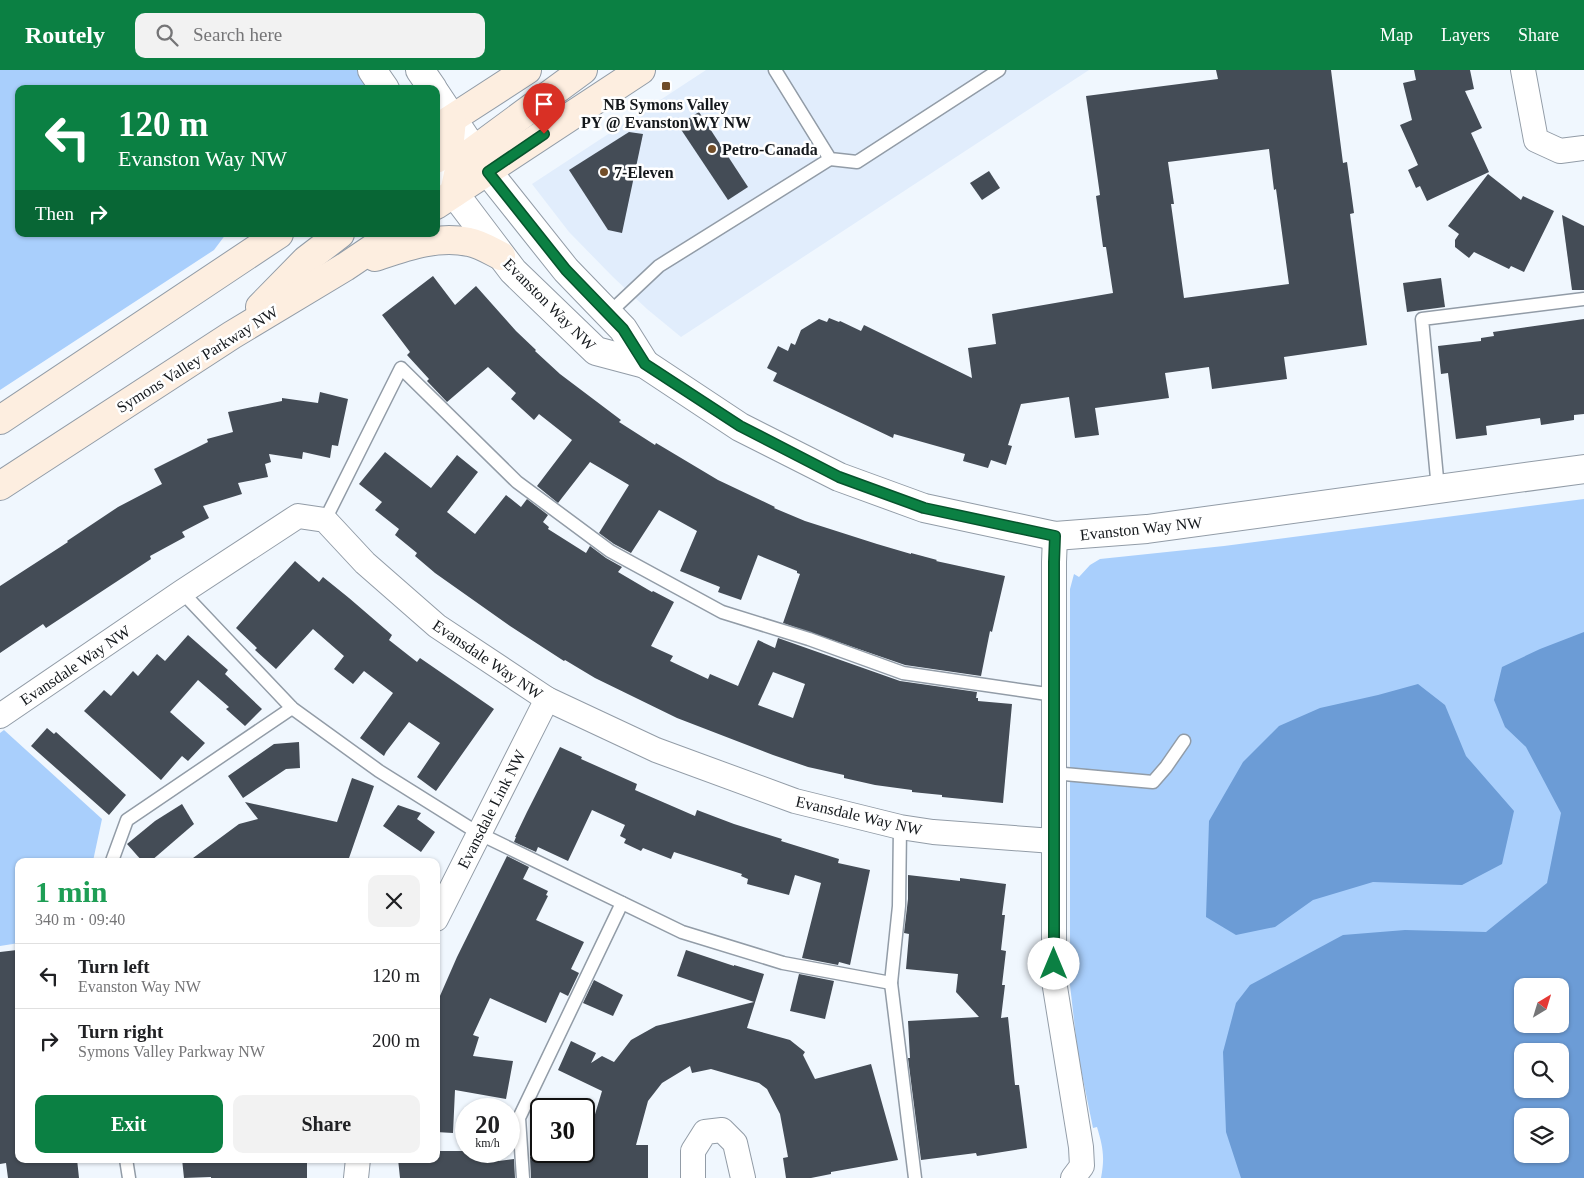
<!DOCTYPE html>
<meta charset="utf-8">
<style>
body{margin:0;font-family:"Times New Roman",serif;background:#f2f2f2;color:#202124;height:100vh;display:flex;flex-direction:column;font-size:19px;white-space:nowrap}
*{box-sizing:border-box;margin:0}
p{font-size:16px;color:#757577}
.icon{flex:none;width:28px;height:28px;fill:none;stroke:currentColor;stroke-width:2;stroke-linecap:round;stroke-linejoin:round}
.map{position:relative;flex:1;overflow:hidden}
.details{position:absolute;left:15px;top:788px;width:425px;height:305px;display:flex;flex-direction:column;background:#fff;border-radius:10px;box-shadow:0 1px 4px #0004}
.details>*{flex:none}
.hud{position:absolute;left:15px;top:15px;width:425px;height:152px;border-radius:10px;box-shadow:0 1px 4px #0004;background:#0b8043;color:#fff;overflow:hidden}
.needle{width:32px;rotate:38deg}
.controls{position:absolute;left:1514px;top:908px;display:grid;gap:10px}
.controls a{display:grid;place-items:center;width:55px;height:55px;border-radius:10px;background:#fff;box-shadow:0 1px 4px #0004;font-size:25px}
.speed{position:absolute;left:455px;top:1028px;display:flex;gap:10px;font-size:25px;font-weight:700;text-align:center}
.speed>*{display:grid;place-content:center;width:65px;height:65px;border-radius:50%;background:#fff;box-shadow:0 1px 4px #0004;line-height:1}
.speed small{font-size:12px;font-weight:400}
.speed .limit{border:2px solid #111;border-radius:8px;background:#fff;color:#111}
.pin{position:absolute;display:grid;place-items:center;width:42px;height:42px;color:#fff;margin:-51px -21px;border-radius:50% 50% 50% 0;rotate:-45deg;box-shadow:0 0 5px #0007}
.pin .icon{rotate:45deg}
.me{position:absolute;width:55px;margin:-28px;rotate:0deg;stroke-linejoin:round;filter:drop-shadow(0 0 4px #0008)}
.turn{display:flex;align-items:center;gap:18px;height:105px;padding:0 20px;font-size:22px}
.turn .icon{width:65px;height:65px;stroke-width:2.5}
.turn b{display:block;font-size:35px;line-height:42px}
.then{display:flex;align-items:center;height:48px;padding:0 20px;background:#0003;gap:10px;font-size:19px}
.round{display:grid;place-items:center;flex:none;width:52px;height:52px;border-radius:10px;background:#f2f2f2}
.overview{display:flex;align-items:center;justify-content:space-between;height:85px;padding:0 20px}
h1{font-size:30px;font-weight:800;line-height:38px;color:#1e9e55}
.cta{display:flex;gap:10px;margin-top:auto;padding:10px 20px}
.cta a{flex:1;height:58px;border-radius:10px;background:#0b8043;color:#fff;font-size:20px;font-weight:800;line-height:58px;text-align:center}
.cta a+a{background:#f2f2f2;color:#202124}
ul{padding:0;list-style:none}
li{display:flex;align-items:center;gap:15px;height:65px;padding:0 20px;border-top:1px solid #e0e0e0}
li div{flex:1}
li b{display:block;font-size:19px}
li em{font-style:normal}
header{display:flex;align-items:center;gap:30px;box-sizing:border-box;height:70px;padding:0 25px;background:#0b8043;color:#fff}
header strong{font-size:24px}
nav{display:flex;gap:28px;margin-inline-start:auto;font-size:18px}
.search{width:350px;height:45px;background:#f2f2f2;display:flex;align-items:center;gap:12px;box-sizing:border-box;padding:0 18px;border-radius:10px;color:#757577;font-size:19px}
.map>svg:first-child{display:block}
.built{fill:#e1edfc}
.green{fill:#a9cffc;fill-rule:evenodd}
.water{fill:#6c9cd6;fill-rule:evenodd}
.building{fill:#444c56;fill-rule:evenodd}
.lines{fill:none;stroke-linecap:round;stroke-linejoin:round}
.service-casing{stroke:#929ca7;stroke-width:15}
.minor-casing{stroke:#929ca7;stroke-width:26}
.tertiary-casing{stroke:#929ca7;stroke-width:30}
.secondary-casing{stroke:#929ca7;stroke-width:30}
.service{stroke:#fff;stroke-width:12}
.minor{stroke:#fff;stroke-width:24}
.tertiary{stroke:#fff;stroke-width:28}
.secondary{stroke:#fdeee0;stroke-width:28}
.route-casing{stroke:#07532c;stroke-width:12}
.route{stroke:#0b8043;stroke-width:9}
.poi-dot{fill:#734e29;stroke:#fff;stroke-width:2}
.labels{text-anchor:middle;stroke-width:5;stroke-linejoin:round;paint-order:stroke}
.poi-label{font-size:16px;font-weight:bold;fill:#14181c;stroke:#fff;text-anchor:start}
.street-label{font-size:16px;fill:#14181c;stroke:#fff}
</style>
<header>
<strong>Routely</strong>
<div class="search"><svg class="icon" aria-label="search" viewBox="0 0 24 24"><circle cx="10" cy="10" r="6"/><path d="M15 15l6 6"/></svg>Search here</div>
<nav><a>Map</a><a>Layers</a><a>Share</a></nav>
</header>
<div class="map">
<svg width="1584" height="1108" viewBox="0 0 1584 1108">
<rect width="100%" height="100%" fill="#f0f7fe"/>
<polygon class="built" points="706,0 1089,0 681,267 647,239 613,207 569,162 532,114"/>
<g class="green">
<polygon points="0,0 357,0 370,19 19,19 19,164 226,164 214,180 0,320"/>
<path d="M1584,429V1108H1101C1105,1087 1103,1077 1097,1057L1093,1058L1078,985L1070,915V519L1074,504L1079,507L1090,495L1100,489L1224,476ZM1522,916H1560V954H1522ZM1522,981H1560V1019H1522ZM1522,1046H1560V1084H1522Z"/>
<polygon points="4,660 102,749 93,791 19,791 19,873 0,876 0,663"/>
</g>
<g class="water">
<path d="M1584,562V1108H1241L1226,1062L1223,982L1236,933L1250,915L1343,865L1405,860L1486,862L1547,813L1561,743L1526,677L1505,657L1494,630L1502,597L1540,579ZM1522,916H1560V954H1522ZM1522,981H1560V1019H1522ZM1522,1046H1560V1084H1522Z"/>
<polygon points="1418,614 1445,635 1466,686 1514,741 1502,794 1462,815 1373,812 1313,830 1275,857 1236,865 1206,847 1209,751 1243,692 1279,656 1320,638 1378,625"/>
</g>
<g class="building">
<path d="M1216,0H1331L1343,93L1347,92L1354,143L1350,144L1367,275L1284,287L1287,309L1212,319L1209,297L1165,303L1169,328L1095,338L1099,365L1075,368L1069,327L1021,334L1008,375L1012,376L1006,395L991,390L988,398L963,391L965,384L894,364L893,368L773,311L777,303L767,298L778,276L788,281L791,273L795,275L801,260L819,249L827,252L829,248L839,252L840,251L861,261L864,255L972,308L968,278L996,274L992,244L1113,223L1106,177H1103L1096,126L1100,125L1086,26L1218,9ZM1269,79L1274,120L1276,119L1289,214L1184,228L1171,134H1174L1168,92Z"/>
<polygon points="1414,0 1470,0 1474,19 1465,21 1482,58 1471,63 1489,102 1427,131 1420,116 1416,118 1408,100 1418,95 1400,55 1412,50 1403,13 1416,10"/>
<polygon points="699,42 748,117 728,130 678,55"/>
<polygon points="629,62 643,64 622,163 608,160 569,100"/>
<polygon points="989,101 1000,118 982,130 970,113"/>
<polygon points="1488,104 1521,130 1523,126 1554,141 1524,202 1511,196 1509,199 1474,182 1469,188 1455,177 1455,170 1459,164 1448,156"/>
<polygon points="1562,145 1584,156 1584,220 1572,220"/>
<polygon points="433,206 455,235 476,216 516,261 536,280 535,281 560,304 621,350 619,352 655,375 656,373 718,410 775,437 774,438 805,451 877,474 911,484 911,483 937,490 936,491 1005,506 992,562 990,561 981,606 905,595 783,553 800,504 797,503 797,501 758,485 741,530 718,522 720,517 680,501 697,461 659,440 631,483 614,474 599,463 629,415 590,392 558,433 537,416 572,370 539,344 534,350 511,329 516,323 488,297 447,332 427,311 429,309 407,285 410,282 382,245"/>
<polygon points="1441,208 1445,237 1407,242 1403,213"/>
<polygon points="1584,249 1584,344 1574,345 1574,350 1541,355 1540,348 1486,356 1487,365 1456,369 1448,303 1441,304 1438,276 1481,271 1481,268 1494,266 1493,262"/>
<polygon points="320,322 348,329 338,376 332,375 330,388 303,382 302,389 269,384 271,392 265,394 268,407 238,413 242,424 203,436 209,448 182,462 185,467 150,486 151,489 46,558 43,554 0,583 0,516 68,472 67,471 118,437 162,414 154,399 208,372 207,369 233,362 228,342 282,331 282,328 318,333"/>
<path d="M385,382L431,418L457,385L478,402L447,442L475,464L506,425L521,437L527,429L548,445L543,452L549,457L548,459L586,483L590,476L606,488L622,497L618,502L652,522L653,521L674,532L651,576L673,586L670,591L708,609L710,604L738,616L758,570L775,578L778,568L900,611L977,622L976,628H978V631L1012,634L1003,733L942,727V725L912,722V720L875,715L844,708V705L808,697L773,685L677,648L595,608L565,590L564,591L510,556L435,503L415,486L417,483L395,465L399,459L375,440L382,432L359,414ZM773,602L805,614L793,648L758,635Z"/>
<polygon points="295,491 319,512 323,507 349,528 392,565 389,570 417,592 420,588 494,639 436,721 417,707 440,673 409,652 386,682 384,686 360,668 393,623 364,601 353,614 334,599 344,586 313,559 276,599 255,580 257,578 236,558"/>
<polygon points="188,565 228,600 225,604 262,639 245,656 226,639 229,637 198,610 170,642 205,673 188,691 182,686 161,710 84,641 104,620 111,626 133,601 138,606 157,584 165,591"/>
<polygon points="47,658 54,664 56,662 126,725 109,745 31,676"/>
<polygon points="299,672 300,698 286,699 243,728 228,706 274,674"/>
<polygon points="560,677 582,687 581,689 637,714 635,720 695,746 697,740 734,754 782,769 781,771 839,789 838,793 870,800 850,895 839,892 838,895 802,888 821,813 795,805 789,825 747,814 748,809 741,806 742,804 674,782 671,789 643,778 641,781 624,773 626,769 620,766 625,755 592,740 568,791 538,777 536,782 514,772 516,767 515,767 527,742"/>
<polygon points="352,708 374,716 348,791 189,791 239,754 258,749 245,732 337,752"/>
<polygon points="182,734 194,754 151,791 142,791 127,774 155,751"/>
<polygon points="398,735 421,743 417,749 435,762 421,782 383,756"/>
<polygon points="507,786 529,797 523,809 548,821 546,825 548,826 536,850 584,872 571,899 579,903 568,926 560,922 546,953 490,928 473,965 479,967 473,986 513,991 506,1029 455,1020 453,1063 436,1062 436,935 457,887"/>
<polygon points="908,805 960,811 960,808 1006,814 1002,845 1005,845 1001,880 1006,881 1002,915 1005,915 1001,948 1008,947 1015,1015 1019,1015 1027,1078 977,1086 976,1083 921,1090 908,988 910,988 908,951 979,947 956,922 958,904 906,899 909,864 904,863 908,829"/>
<polygon points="17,880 19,893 19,1089 77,1089 79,1108 8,1108 6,1093 0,1094 0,882"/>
<polygon points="686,880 734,896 734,895 764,904 747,958 790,970 805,982 803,985 815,1009 871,994 898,1090 831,1102 831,1104 811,1108 786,1108 783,1088 788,1087 780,1044 767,1019 759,1013 711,999 692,1003 690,996 662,1013 648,1031 636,1075 648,1075 648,1108 531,1108 530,1087 534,1086 533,1081 584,1081 602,1021 558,1000 571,971 596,983 591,993 602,986 614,992 631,970 656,956 754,932 677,906"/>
<polygon points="799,904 834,911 825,949 790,941"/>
<polygon points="594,910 623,925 613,946 583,933"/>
<polygon points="436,1081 498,1081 499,1091 514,1089 515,1108 400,1108 398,1089 436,1089"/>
<polygon points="182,1089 307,1089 307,1108 211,1108 211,1107 184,1108"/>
</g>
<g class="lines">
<defs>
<g id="service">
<polyline points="775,0 830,89 857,92 999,0"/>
<polyline points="608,244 659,196 830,89"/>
<polyline points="1438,419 1422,249 1584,229"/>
<polyline points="325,450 401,298 517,412 610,481 722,542 809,569 903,603 1054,625"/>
<polyline points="182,522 292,638 379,701 478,763 682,862 783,893 891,913"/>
<polyline points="1053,703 1153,712 1166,697 1184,671"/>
<polyline points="900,757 899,836 891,913 915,1108"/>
<polyline points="112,791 127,750 292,638"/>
<polyline points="126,1089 129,1108"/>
<polyline points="523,1108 519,1048 622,833"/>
</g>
<g id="minor">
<polyline points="1523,0 1536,70 1560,81 1584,78"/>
<polyline points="1055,466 1054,492 1054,911 1081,1077 1082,1096 1073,1108"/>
<polyline points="0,646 182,522 298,446 325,450 365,493 437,556 547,629 656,680 795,731 900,757 933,762 1053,771"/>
<polyline points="436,849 547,629"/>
<polyline points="356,1108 358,1089"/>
<polyline points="693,1108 693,1081 705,1062 722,1060 735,1073 743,1108"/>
</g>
<g id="tertiary">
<polyline points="372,0 385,19"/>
<polyline points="420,0 433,19"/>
<polyline points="436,24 488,102 566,200 623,259 645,294"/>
<polyline points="436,92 454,123 513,201 596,281 645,294 740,357 839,407 924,438 1055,466 1147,459 1584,399"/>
</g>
<g id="secondary">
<polyline points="436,59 527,0"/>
<polyline points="436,89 450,70 452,49"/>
<polyline points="454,123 460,95 473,81 583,0"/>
<polyline points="436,135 641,0"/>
<path d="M375,187C405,177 437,165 469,172C480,174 491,181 501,186"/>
<polyline points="260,237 306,190 340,164"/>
<polyline points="0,350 279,164"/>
<polyline points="0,416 232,265 345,197 394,164"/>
</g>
</defs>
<use href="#service" class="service-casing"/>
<use href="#minor" class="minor-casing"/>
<use href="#tertiary" class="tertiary-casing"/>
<use href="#secondary" class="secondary-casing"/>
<use href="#service" class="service"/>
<use href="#minor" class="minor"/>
<use href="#tertiary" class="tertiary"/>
<use href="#secondary" class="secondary"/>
</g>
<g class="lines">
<defs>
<polyline id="route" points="544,64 488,102 566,200 623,259 645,294 740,356 839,407 924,438 1055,466 1054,492 1054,894"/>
</defs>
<use href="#route" class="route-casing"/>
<use href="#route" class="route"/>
</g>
<g class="poi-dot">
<rect x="661" y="11" width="10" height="10" rx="2.5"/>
<circle cx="712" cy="79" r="5"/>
<circle cx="604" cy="102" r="5"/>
</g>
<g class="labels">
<g class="poi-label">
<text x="666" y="40" text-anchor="middle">NB Symons Valley<tspan x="666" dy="18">PY @ Evanston WY NW</tspan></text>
<text x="722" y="85">Petro-Canada</text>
<text x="614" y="108">7-Eleven</text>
</g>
<g class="street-label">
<text transform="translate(550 234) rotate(45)" y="6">Evanston Way NW</text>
<text transform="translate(197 289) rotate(-32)" y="6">Symons Valley Parkway NW</text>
<text transform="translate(1141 458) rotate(-6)" y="6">Evanston Way NW</text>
<text transform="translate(488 589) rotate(34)" y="6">Evansdale Way NW</text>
<text transform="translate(75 595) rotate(-34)" y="6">Evansdale Way NW</text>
<text transform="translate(491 739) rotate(-63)" y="6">Evansdale Link NW</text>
<text transform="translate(859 745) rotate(13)" y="6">Evansdale Way NW</text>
</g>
</g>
</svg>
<div class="controls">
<a><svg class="needle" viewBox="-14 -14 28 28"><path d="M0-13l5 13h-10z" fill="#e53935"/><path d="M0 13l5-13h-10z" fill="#757577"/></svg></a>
<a><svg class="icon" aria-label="search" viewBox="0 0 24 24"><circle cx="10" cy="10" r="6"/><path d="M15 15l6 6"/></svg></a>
<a><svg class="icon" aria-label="layers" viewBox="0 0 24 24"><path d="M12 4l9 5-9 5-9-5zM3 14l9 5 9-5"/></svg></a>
</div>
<div class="speed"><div>20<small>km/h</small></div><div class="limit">30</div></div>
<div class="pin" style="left:544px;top:64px;background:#d93025"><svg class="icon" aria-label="arrive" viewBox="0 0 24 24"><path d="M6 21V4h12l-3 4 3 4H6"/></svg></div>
<svg class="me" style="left:1054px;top:894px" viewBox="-20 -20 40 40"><circle r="19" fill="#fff"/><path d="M0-13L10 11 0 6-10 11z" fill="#0b8043"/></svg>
<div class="hud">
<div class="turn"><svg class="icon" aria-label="left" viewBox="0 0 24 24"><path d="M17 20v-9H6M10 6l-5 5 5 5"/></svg><div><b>120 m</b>Evanston Way NW</div></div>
<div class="then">Then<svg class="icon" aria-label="right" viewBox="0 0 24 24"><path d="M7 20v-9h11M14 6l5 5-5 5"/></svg></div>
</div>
<section class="details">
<div class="overview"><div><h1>1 min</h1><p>340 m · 09:40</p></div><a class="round"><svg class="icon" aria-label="close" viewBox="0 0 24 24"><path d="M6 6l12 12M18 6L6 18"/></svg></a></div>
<ul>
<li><svg class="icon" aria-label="left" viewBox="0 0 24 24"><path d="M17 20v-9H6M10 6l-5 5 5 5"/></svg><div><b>Turn left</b><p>Evanston Way NW</p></div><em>120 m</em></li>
<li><svg class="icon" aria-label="right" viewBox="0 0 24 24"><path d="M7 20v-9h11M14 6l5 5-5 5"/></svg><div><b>Turn right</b><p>Symons Valley Parkway NW</p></div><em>200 m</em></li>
</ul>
<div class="cta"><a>Exit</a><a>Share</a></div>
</section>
</div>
